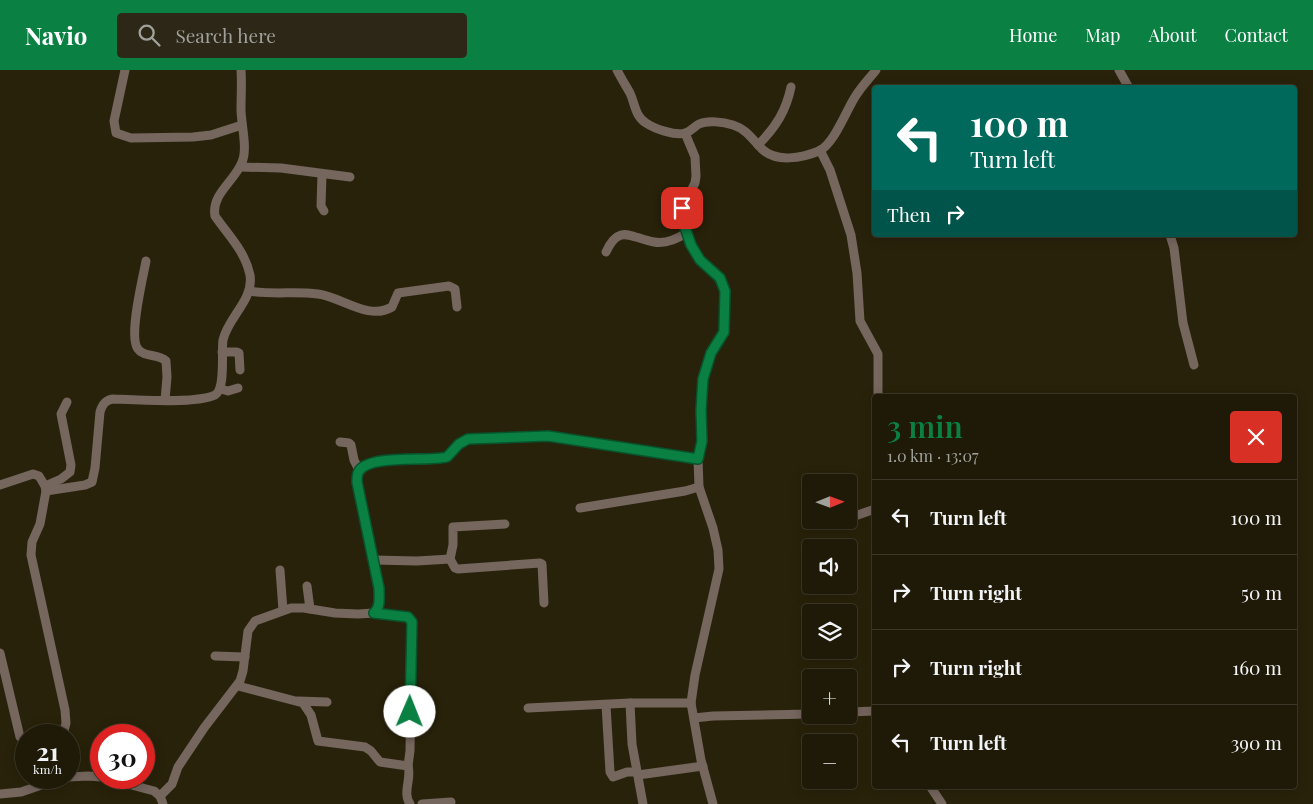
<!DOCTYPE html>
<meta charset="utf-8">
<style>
body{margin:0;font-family:"Playfair Display",serif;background:#2c2716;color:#f1f3f6;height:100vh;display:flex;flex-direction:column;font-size:19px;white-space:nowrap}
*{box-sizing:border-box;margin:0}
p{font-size:16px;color:#a1a19c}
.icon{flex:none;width:28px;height:28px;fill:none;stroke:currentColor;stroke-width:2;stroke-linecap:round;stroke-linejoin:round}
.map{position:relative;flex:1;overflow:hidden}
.side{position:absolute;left:872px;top:324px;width:425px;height:395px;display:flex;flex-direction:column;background:#1f1a08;border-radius:5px;box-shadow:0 2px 12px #0003,0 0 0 1px #3c3829}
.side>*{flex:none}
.banner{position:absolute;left:872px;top:15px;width:425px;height:152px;border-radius:5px;box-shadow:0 2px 12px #0003,0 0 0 1px #3c3829;background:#00695c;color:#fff;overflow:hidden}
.needle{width:32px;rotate:89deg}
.tools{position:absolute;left:802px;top:404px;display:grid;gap:10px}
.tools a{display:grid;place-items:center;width:55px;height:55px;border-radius:5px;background:#1f1a08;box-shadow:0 2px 12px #0003,0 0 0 1px #3c3829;font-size:25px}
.speed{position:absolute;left:15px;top:654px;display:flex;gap:10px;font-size:25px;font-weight:700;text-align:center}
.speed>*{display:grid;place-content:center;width:65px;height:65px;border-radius:50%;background:#1f1a08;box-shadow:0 2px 12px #0003,0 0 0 1px #3c3829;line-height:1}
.speed small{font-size:12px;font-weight:400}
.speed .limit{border:8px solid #d22;background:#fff;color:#111}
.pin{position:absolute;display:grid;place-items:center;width:42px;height:42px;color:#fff;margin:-21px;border-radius:10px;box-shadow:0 2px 8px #0006}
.me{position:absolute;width:55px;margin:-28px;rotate:1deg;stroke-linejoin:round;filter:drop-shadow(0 0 4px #0008)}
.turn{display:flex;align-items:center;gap:18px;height:105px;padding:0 15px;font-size:22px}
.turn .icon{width:65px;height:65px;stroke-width:2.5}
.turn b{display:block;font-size:35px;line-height:42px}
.then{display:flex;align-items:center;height:48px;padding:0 15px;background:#0003;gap:10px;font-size:19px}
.round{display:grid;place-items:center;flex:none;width:52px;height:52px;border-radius:5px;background:#2c2716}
.headline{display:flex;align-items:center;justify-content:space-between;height:85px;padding:0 15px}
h1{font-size:30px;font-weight:600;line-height:38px;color:#0b8043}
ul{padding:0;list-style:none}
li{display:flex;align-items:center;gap:15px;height:75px;padding:0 15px;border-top:1px solid #3c3829}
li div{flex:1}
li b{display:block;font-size:19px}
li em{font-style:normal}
header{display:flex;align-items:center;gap:30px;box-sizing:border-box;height:70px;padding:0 25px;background:#0b8043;color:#fff}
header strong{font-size:24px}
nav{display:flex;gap:28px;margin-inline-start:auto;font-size:18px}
.search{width:350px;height:45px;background:#2c2716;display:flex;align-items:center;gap:12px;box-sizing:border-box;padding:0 18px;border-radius:5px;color:#a1a19c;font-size:19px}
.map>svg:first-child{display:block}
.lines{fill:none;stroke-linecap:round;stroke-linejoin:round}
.minor{stroke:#75665e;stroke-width:9}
.route-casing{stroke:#07532c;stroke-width:12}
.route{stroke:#0b8043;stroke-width:9}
</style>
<header>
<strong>Navio</strong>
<div class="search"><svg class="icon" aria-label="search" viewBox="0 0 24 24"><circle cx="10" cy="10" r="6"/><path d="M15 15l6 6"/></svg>Search here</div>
<nav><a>Home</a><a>Map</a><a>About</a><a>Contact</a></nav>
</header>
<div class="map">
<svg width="1313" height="734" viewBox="0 0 1313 734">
<rect width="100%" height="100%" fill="#29220a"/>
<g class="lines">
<g class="minor">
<polyline points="125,0 114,51 116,63 131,68 193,67 211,65 242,55"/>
<path d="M617,0C621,8 626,16 630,23C635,34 635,46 646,53C655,59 675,66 686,63C691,61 694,57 699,54C708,50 723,52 733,55C746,59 752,69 762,79C776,93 802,88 819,81C834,74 846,41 855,27C861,17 869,9 876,0"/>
<polyline points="1119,0 1129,18"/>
<polyline points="685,63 695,87 696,106 695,113 682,138 683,151 691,175 696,184 701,190 715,202 725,221 725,252 724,263 711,283 703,309 701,340 702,371 698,389 699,417 713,458 718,480 719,499 695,605 691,633 701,690 713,734"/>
<path d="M758,75C776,57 786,41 791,17"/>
<polyline points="820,80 830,100 851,165 857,203 860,251 878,284 878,326"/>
<polyline points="240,97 281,98 350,107"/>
<polyline points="322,104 321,136 324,141"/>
<polyline points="1170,165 1174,178 1183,253 1194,295"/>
<path d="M606,182C619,153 631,168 654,172C665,174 677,169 686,163"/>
<path d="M146,191C143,208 128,267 138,279C144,288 158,283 166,291L167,307L165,330"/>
<path d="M249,221C272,225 295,221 318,224C342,227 368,251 392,237L398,223L449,216L455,219L457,237"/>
<polyline points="222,282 237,282 239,283 240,300"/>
<polyline points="221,319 228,321 238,318"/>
<polyline points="340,372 349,373 351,375 354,390 359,400"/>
<polyline points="0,415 33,404 39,406 45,416 46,421 40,454 32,472 31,485 65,640 66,653 63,665"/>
<polyline points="45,416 61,409 70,402 71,395 61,344 67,332"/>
<path d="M46,421L85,415L92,412L95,398L100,342C102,335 105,330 113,329C136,330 197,334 215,325C226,319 221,283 223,270C228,247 254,230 250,205C245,181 228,165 215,146C211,124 235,111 242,92C248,79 241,54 241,39C241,26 242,13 241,0"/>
<polyline points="580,438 685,421 699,417"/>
<polyline points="849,448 875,439"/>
<polyline points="837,453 844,450"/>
<polyline points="450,489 455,498 458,499 540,493 542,494 544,533"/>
<polyline points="374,490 417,491 450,489 453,475 453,457 505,454"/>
<polyline points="280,500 283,540"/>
<polyline points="307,516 310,539"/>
<polyline points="374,543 408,547 412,552 410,681 408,696"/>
<polyline points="0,583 20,667 26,669"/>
<polyline points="215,586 245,587"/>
<path d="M238,616L303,633L311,645L318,671L365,677L371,681L380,692L408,696C412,708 402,723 410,734"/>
<polyline points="298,631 327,632"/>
<polyline points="630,633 632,674 643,734"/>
<polyline points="606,635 610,702 613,707 627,702 637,702"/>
<polyline points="528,638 630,633 691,633"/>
<polyline points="849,642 875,641"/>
<polyline points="694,648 713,646 811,644"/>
<polyline points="638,705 703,696"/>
<polyline points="69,707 88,706 101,707"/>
<polyline points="105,708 154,721 160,726 163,734"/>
<polyline points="930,716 942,734"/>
<polyline points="0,724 21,722 62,708"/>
<path d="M160,726L172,714L178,697L204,658L240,611L243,601L248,561L255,551L291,538H304L335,543L358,544L374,543L378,540L379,518L357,413C356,378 422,395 444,388C454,385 457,373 468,369L548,366L698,389"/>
<polyline points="422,734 451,732"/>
</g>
</g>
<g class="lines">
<defs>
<path id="route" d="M410,642L412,552L408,547L374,543C381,537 379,527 379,518L357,412C357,409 357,404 359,401C370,384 427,392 447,387L459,374L468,369L548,366L698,389L702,371L701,340L703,309L711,283L724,262L725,221L720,208L700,190L691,175L683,151L682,138"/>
</defs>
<use href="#route" class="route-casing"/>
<use href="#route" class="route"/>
</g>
</svg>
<div class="tools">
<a><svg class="needle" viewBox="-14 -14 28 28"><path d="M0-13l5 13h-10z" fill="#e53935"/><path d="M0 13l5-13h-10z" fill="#a1a19c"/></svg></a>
<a><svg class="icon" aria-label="sound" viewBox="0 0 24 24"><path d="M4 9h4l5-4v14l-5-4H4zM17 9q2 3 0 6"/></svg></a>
<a><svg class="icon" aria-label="layers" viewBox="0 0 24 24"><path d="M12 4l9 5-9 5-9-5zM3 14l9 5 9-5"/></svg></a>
<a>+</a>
<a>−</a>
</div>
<div class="speed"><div>21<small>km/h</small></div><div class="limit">30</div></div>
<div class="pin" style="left:682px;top:138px;background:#d93025"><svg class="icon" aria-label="arrive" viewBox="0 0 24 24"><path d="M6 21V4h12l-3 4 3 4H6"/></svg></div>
<svg class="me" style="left:410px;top:642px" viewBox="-20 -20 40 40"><circle r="19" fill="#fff"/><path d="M0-13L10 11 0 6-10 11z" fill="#0b8043"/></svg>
<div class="banner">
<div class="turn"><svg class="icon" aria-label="left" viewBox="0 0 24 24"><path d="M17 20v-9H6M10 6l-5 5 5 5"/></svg><div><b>100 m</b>Turn left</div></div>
<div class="then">Then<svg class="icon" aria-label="right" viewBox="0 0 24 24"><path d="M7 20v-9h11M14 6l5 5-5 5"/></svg></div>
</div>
<section class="side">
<div class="headline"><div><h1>3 min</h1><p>1.0 km · 13:07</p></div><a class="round" style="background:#d93025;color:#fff"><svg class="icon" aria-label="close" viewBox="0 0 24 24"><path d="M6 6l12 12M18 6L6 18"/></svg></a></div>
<ul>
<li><svg class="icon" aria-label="left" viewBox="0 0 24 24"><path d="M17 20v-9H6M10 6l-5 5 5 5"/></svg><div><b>Turn left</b></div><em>100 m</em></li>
<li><svg class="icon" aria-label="right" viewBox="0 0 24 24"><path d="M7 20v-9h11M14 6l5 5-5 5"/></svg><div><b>Turn right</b></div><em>50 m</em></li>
<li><svg class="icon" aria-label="right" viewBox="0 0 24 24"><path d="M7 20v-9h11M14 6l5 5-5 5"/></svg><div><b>Turn right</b></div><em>160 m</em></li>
<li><svg class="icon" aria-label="left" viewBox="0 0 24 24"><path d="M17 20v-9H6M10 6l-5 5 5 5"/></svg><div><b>Turn left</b></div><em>390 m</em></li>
</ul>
</section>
</div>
